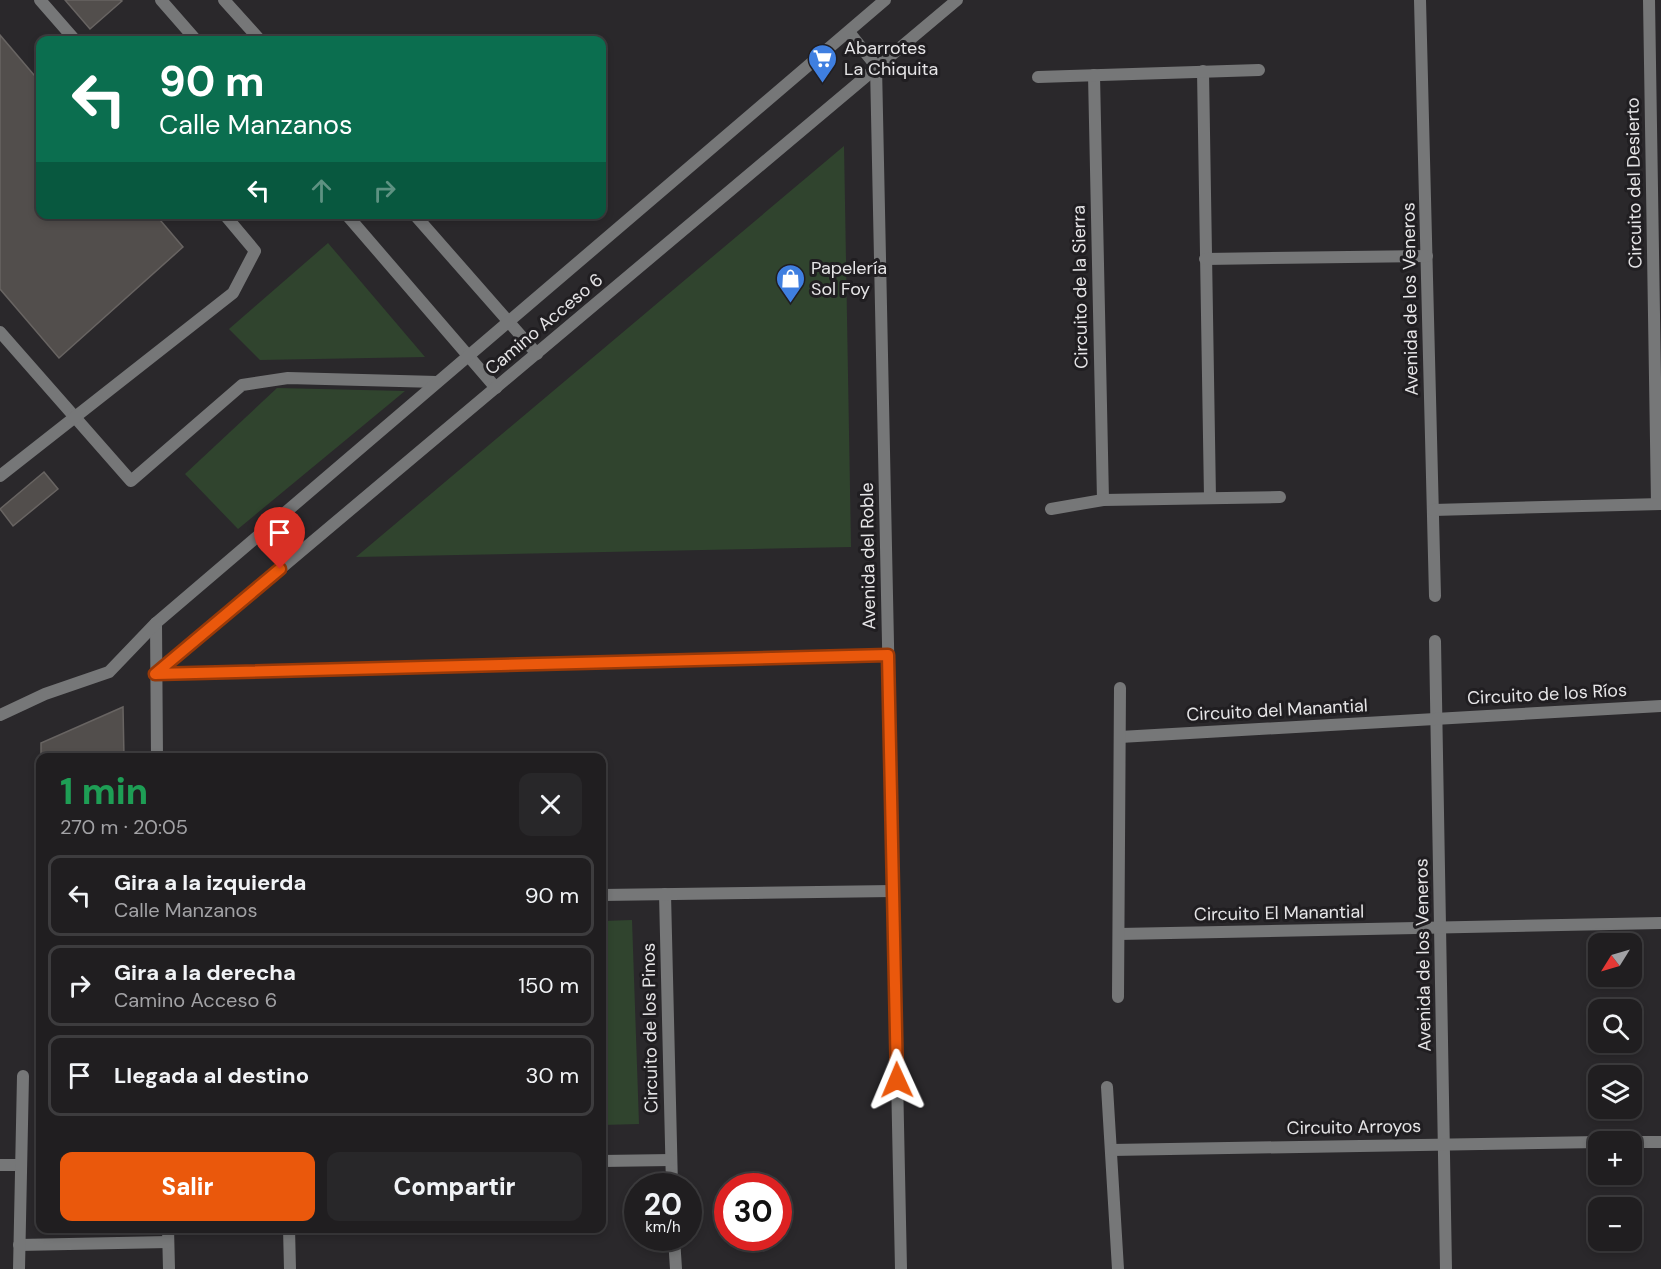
<!DOCTYPE html>
<html lang="es">
<meta charset="utf-8">
<style>
body{margin:0;font-family:"DM Sans",sans-serif;background:#282729;color:#f1f3f6;height:100vh;display:flex;flex-direction:column;font-size:22px;white-space:nowrap}
*{box-sizing:border-box;margin:0}
p{font-size:20px;color:#a2a2a5}
.icon{flex:none;width:33px;height:33px;fill:none;stroke:currentColor;stroke-width:2;stroke-linecap:round;stroke-linejoin:round}
.map{position:relative;flex:1;overflow:hidden}
.panel{position:absolute;left:36px;top:753px;width:570px;height:480px;display:flex;flex-direction:column;background:#201e20;border-radius:12px;box-shadow:0 3px 9px #0003,0 0 0 2px #3d3c3e}
.panel>*{flex:none}
.top-card{position:absolute;left:36px;top:36px;width:570px;height:183px;border-radius:12px;box-shadow:0 3px 9px #0003,0 0 0 2px #3d3c3e;background:#0b6e4f;color:#fff;overflow:hidden}
.needle{width:39px;rotate:233deg}
.fabs{position:absolute;left:1588px;top:933px;display:grid;gap:12px}
.fabs a{display:grid;place-items:center;width:54px;height:54px;border-radius:12px;background:#201e20;box-shadow:0 3px 9px #0003,0 0 0 2px #3d3c3e;font-size:30px}
.speed{position:absolute;left:624px;top:1173px;display:flex;gap:12px;font-size:30px;font-weight:700;text-align:center}
.speed>*{display:grid;place-content:center;width:78px;height:78px;border-radius:50%;background:#201e20;box-shadow:0 3px 9px #0003,0 0 0 2px #3d3c3e;line-height:1}
.speed small{font-size:15px;font-weight:400}
.speed .limit{border:9px solid #d22;background:#fff;color:#111}
.pin{position:absolute;display:grid;place-items:center;width:51px;height:51px;color:#fff;margin:-62px -26px;border-radius:50% 50% 50% 0;rotate:-45deg;box-shadow:0 0 6px #0007}
.pin .icon{rotate:45deg}
.me{position:absolute;width:66px;margin:-33px;rotate:359deg;stroke-linejoin:round;filter:drop-shadow(0 0 4px #0008)}
.turn{display:flex;align-items:center;gap:21px;height:126px;padding:0 24px;font-size:27px}
.turn .icon{width:78px;height:78px;stroke-width:2.5}
.turn b{display:block;font-size:42px;line-height:51px}
.lanes{display:flex;align-items:center;height:57px;padding:0 24px;background:#0003;justify-content:center;gap:30px;direction:ltr}
.lanes .off{opacity:.35}
.round{display:grid;place-items:center;flex:none;width:63px;height:63px;border-radius:12px;background:#282729}
.headline{display:flex;align-items:center;justify-content:space-between;height:102px;padding:0 24px}
h1{font-size:36px;font-weight:800;line-height:45px;color:#1e9e55}
.primary-button{display:flex;gap:12px;margin-top:auto;padding:12px 24px}
.primary-button a{flex:1;height:69px;border-radius:12px;background:#ea580c;color:#fff;font-size:24px;font-weight:800;line-height:69px;text-align:center}
.primary-button a+a{background:#282729;color:#f1f3f6}
ul{padding:0;list-style:none}
li{display:flex;align-items:center;gap:18px;height:81px;margin:0 12px 9px;padding:0 12px;border:3px solid #3d3c3e;border-radius:12px}
li div{flex:1}
li b{display:block;font-size:22px}
li em{font-style:normal}
.map>svg:first-child{display:block}
.green{fill:#30442e}
.building{fill:#524e4c;stroke:#686462;stroke-width:1.5}
.lines{fill:none;stroke-linecap:round;stroke-linejoin:round}
.service{stroke:#767778;stroke-width:12}
.minor{stroke:#767778;stroke-width:12}
.route-casing{stroke:#983908;stroke-width:15}
.route{stroke:#ea580c;stroke-width:10}
.labels{text-anchor:middle;stroke-width:6;stroke-linejoin:round;paint-order:stroke}
.poi-label{font-size:18px;fill:#e6e5e7;stroke:#201e21;text-anchor:start}
.street-label{font-size:18px;fill:#e6e5e7;stroke:#201e21}
</style>
<div class="map">
<svg width="1661" height="1269" viewBox="0 0 1661 1269">
<rect width="100%" height="100%" fill="#2a282b"/>
<g class="green">
<polygon points="844,146 851,547 356,557"/>
<polygon points="328,243 425,357 260,360 229,329"/>
<polygon points="277,388 405,391 238,529 185,474"/>
<polygon points="632,920 639,1124 602,1125 602,921"/>
</g>
<g class="building">
<polygon points="65,0 120,0 122,1 90,29"/>
<polygon points="0,35 40,82 40,214 155,214 183,247 59,358 0,289"/>
<polygon points="44,472 58,489 13,526 0,509"/>
<polygon points="123,707 124,758 41,758 41,743"/>
</g>
<g class="lines">
<g class="service">
<polyline points="40,0 75,40"/>
<polyline points="0,332 131,481 242,385 288,378 437,382"/>
<polyline points="0,476 233,293 255,251 224,214"/>
</g>
<g class="minor">
<polyline points="161,0 196,40"/>
<polyline points="224,0 260,40"/>
<polyline points="1420,0 1435,596"/>
<polyline points="1649,0 1657,504"/>
<polyline points="849,32 876,66 901,1269"/>
<polyline points="1203,71 1210,498"/>
<polyline points="1094,75 1103,500"/>
<polyline points="1038,77 1259,70"/>
<polyline points="346,214 496,388"/>
<polyline points="414,214 537,354"/>
<polyline points="1205,259 1427,256"/>
<polyline points="1051,509 1103,500 1280,497"/>
<polyline points="1433,510 1661,504"/>
<polyline points="156,623 157,758"/>
<polyline points="1435,641 1446,1269"/>
<polyline points="155,674 957,0"/>
<polyline points="155,674 888,655"/>
<polyline points="0,715 45,694 109,672 156,623 885,0"/>
<polyline points="1120,737 1661,706"/>
<polyline points="665,894 672,1186"/>
<polyline points="602,895 893,891"/>
<polyline points="1119,934 1661,923"/>
<polyline points="1118,997 1120,688"/>
<polyline points="1107,1087 1118,1269"/>
<polyline points="1632,1142 1661,1142"/>
<polyline points="1111,1150 1599,1142"/>
<polyline points="602,1161 671,1160"/>
<polyline points="0,1165 21,1165"/>
<polyline points="168,1228 169,1269"/>
<polyline points="289,1228 290,1269"/>
<polyline points="674,1238 676,1269"/>
<polyline points="19,1245 168,1242"/>
<polyline points="19,1269 23,1076"/>
</g>
</g>
<g class="lines">
<defs>
<polyline id="route" points="280,569 155,674 888,655 897,1080"/>
</defs>
<use href="#route" class="route-casing"/>
<use href="#route" class="route"/>
</g>
<defs>
<symbol id="supermarket-pin" viewBox="-11 -11 22 30"><path d="M0 17L-7.5 6A9.5 9.5 0 1 1 7.5 6Z" fill="#3f7fe0" stroke="#201e21"/><path d="M-6-5.5h2.5l.6 2H6L4.5 2H-2.5L-4.4-4H-6ZM-1.5 3.2a1.3 1.3 0 1 0 .1 0ZM3 3.2a1.3 1.3 0 1 0 .1 0Z" fill="#fff"/></symbol>
<symbol id="shop-pin" viewBox="-11 -11 22 30"><path d="M0 17L-7.5 6A9.5 9.5 0 1 1 7.5 6Z" fill="#3f7fe0" stroke="#201e21"/><path d="M-5-2.5h2.3a2.7 3.5 0 0 1 5.4 0H5L5.5 6h-11ZM-1.5-2.5h3a1.5 2.3 0 0 0-3 0Z" fill="#fff"/></symbol>
</defs>
<g fill-rule="evenodd">
<use href="#supermarket-pin" x="806" y="42" width="33" height="45"/>
<use href="#shop-pin" x="774" y="262" width="33" height="45"/>
</g>
<g class="labels">
<g class="poi-label">
<text x="844" y="54">Abarrotes<tspan x="844" dy="21">La Chiquita</tspan></text>
<text x="811" y="274">Papelería<tspan x="811" dy="21">Sol Foy</tspan></text>
</g>
<g class="street-label">
<text transform="translate(1634 183) rotate(-91)" y="6">Circuito del Desierto</text>
<text transform="translate(1080 287) rotate(-91)" y="6">Circuito de la Sierra</text>
<text transform="translate(1410 299) rotate(-91)" y="6">Avenida de los Veneros</text>
<text transform="translate(544 324) rotate(-40)" y="6">Camino Acceso 6</text>
<text transform="translate(868 556) rotate(-91)" y="6">Avenida del Roble</text>
<text transform="translate(1547 694) rotate(-3)" y="6">Circuito de los Ríos</text>
<text transform="translate(1277 710) rotate(-3)" y="6">Circuito del Manantial</text>
<text transform="translate(1279 913) rotate(-1)" y="6">Circuito El Manantial</text>
<text transform="translate(1423 955) rotate(-91)" y="6">Avenida de los Veneros</text>
<text transform="translate(650 1028) rotate(-91)" y="6">Circuito de los Pinos</text>
<text transform="translate(1354 1127) rotate(-1)" y="6">Circuito Arroyos</text>
</g>
</g>
</svg>
<div class="fabs">
<a><svg class="needle" viewBox="-14 -14 28 28"><path d="M0-13l5 13h-10z" fill="#e53935"/><path d="M0 13l5-13h-10z" fill="#a2a2a5"/></svg></a>
<a><svg class="icon" aria-label="search" viewBox="0 0 24 24"><circle cx="10" cy="10" r="6"/><path d="M15 15l6 6"/></svg></a>
<a><svg class="icon" aria-label="layers" viewBox="0 0 24 24"><path d="M12 4l9 5-9 5-9-5zM3 14l9 5 9-5"/></svg></a>
<a>+</a>
<a>−</a>
</div>
<div class="speed"><div>20<small>km/h</small></div><div class="limit">30</div></div>
<div class="pin" style="left:280px;top:569px;background:#d93025"><svg class="icon" aria-label="arrive" viewBox="0 0 24 24"><path d="M6 21V4h12l-3 4 3 4H6"/></svg></div>
<svg class="me" style="left:897px;top:1080px" viewBox="-20 -20 40 40"><path d="M0-17L14 15 0 8-14 15z" fill="#ea580c" stroke="#fff" stroke-width="4"/></svg>
<div class="top-card">
<div class="turn"><svg class="icon" aria-label="left" viewBox="0 0 24 24"><path d="M17 20v-9H6M10 6l-5 5 5 5"/></svg><div><b>90 m</b>Calle Manzanos</div></div>
<div class="lanes"><svg class="icon" aria-label="left" viewBox="0 0 24 24"><path d="M17 20v-9H6M10 6l-5 5 5 5"/></svg><svg class="icon off" aria-label="ahead" viewBox="0 0 24 24"><path d="M12 20V5M6 11l6-6 6 6"/></svg><svg class="icon off" aria-label="right" viewBox="0 0 24 24"><path d="M7 20v-9h11M14 6l5 5-5 5"/></svg></div>
</div>
<section class="panel">
<div class="headline"><div><h1>1 min</h1><p>270 m · 20:05</p></div><a class="round"><svg class="icon" aria-label="close" viewBox="0 0 24 24"><path d="M6 6l12 12M18 6L6 18"/></svg></a></div>
<ul>
<li><svg class="icon" aria-label="left" viewBox="0 0 24 24"><path d="M17 20v-9H6M10 6l-5 5 5 5"/></svg><div><b>Gira a la izquierda</b><p>Calle Manzanos</p></div><em>90 m</em></li>
<li><svg class="icon" aria-label="right" viewBox="0 0 24 24"><path d="M7 20v-9h11M14 6l5 5-5 5"/></svg><div><b>Gira a la derecha</b><p>Camino Acceso 6</p></div><em>150 m</em></li>
<li><svg class="icon" aria-label="arrive" viewBox="0 0 24 24"><path d="M6 21V4h12l-3 4 3 4H6"/></svg><div><b>Llegada al destino</b></div><em>30 m</em></li>
</ul>
<div class="primary-button"><a>Salir</a><a>Compartir</a></div>
</section>
</div>
